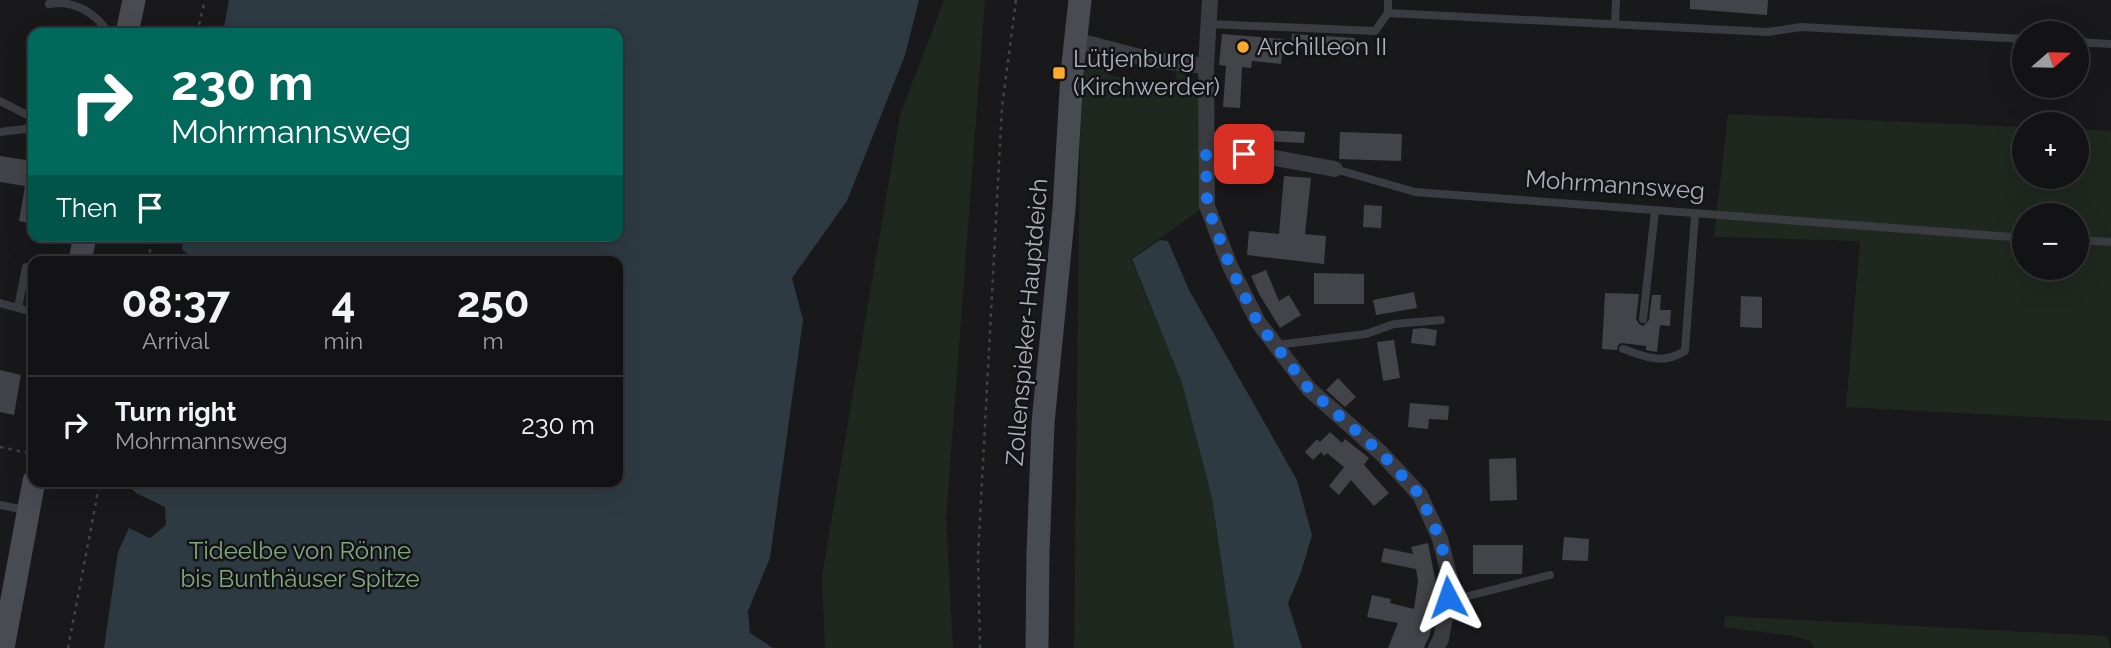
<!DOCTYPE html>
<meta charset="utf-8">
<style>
body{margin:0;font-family:Raleway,sans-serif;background:#1c1c1e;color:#f1f3f6;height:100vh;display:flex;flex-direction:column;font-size:26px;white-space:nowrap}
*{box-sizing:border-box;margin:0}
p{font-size:23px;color:#9d9ea0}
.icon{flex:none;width:38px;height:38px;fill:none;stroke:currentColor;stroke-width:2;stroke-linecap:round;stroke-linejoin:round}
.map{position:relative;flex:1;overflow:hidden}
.details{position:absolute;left:28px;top:256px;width:595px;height:231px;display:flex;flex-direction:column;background:#131315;border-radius:14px;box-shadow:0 7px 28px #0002,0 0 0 2px #323234}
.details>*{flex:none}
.hud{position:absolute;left:28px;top:28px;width:595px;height:214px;border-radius:14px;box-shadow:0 7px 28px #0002,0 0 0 2px #323234;background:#00695c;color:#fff;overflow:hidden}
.needle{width:46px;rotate:70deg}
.fabs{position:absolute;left:2012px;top:21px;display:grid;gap:14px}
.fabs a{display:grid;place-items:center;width:77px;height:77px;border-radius:50%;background:#131315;box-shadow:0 7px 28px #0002,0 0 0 2px #323234;font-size:35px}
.pin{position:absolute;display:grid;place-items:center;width:60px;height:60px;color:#fff;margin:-30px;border-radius:14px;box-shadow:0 4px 10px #0006}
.me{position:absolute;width:77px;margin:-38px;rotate:356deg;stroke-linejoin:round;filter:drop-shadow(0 0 5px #0008)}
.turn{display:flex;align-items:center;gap:24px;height:147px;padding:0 28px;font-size:32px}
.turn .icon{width:91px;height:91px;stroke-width:2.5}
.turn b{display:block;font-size:49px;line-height:60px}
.then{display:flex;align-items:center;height:66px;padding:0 28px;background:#0003;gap:14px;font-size:26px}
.eta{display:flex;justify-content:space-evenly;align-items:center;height:119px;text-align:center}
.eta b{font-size:42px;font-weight:700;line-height:49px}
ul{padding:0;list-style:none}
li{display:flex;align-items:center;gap:21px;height:98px;padding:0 28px;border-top:2px solid #323234}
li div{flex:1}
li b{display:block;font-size:26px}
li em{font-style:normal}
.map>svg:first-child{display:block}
.green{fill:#1f281f;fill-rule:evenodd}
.water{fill:#2e3a42}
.building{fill:#434449}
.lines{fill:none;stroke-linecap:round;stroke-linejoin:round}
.path{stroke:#404348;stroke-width:2.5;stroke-dasharray:3.5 5;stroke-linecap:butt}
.lane{stroke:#3a3c41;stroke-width:8}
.street{stroke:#3a3c41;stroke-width:16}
.secondary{stroke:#484b51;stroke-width:23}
.route{stroke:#1a73e8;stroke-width:12;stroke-dasharray:0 21.6}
.poi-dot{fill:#ffaa2e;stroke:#141417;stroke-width:2.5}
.labels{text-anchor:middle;stroke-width:5;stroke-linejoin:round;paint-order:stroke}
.poi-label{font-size:24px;fill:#abb1bc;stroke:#141417;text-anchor:start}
.street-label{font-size:24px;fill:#abb1bc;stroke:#141417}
.park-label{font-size:24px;fill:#81a980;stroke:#141417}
</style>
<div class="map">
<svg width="2111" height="648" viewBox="0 0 2111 648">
<rect width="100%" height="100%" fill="#19191c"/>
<g class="green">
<polygon points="944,0 985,0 946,519 953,648 825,648 822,577 900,115"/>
<polygon points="1103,57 1112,57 1109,75 1174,87 1177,70 1192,79 1200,92 1201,209 1131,259 1182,383 1212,498 1234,648 1074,648 1081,68 1092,60"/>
<path d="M1728,114L2025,127V177H2077V129L2111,131V421L1846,407L1860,241L1714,237ZM2025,215H2077V268H2025Z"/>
<polygon points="1725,616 2108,636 2110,648 1814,648 1811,641 1793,636 1724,627"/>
</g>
<g class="water">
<polygon points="229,0 919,0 905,55 847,201 792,278 803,320 770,558 748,611 750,633 773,648 104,648 118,552 129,528 150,538 166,525 165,507 136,493 129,486 130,481 618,481 618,261 195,261 182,249 184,236 618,236 618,33 223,33"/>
<polygon points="1160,240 1168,241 1189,290 1297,480 1312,535 1301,572 1288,603 1302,648 1234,648 1212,498 1182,383 1132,259"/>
</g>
<g class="building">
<polygon points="1690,0 1768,0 1767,15 1690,9"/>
<polygon points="1222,34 1283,39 1281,64 1252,61 1251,68 1242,67 1240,108 1223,107 1226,66 1219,65"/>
<polygon points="1292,34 1355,38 1354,50 1291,47"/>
<polygon points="1231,124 1266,127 1266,130 1305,132 1304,143 1265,141 1265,144 1229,141"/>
<polygon points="1340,132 1402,134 1401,161 1339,159"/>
<polygon points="0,156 33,161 33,224 19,221 25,186 0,182"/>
<polygon points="1284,176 1311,178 1305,234 1326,236 1324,264 1247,255 1249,231 1279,234"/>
<polygon points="1364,205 1382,206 1381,228 1363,227"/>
<polygon points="1266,270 1279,301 1289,295 1301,315 1280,328 1259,294 1251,276"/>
<polygon points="1314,273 1364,274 1364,304 1314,304"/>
<polygon points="1414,292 1417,308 1376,315 1373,300"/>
<polygon points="1605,293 1639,294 1636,319 1639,324 1643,326 1649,320 1652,295 1661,295 1660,310 1671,310 1670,326 1660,325 1657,352 1646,350 1646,346 1622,343 1618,345 1617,350 1602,349"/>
<polygon points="1741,296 1762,297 1762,328 1740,327"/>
<polygon points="1423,328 1437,330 1435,346 1411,343 1413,329"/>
<polygon points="1394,340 1400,378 1383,381 1377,342"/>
<polygon points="0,370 21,375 14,415 0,412"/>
<polygon points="1338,378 1356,397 1345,407 1326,390"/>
<polygon points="1410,403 1449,406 1448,420 1429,419 1428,429 1408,427"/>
<polygon points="1330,432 1342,443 1345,439 1369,458 1364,465 1389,493 1374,506 1351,480 1339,495 1329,486 1344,467 1327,453 1324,456 1321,452 1313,460 1305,452 1317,439 1320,442"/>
<polygon points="1516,458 1517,500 1490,501 1489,459"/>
<polygon points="1564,537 1589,539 1588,561 1562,560"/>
<polygon points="1428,543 1436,583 1438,584 1430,634 1424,648 1388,648 1398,623 1367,617 1372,595 1391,599 1390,603 1414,609 1418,581 1416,569 1381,562 1384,548 1413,554 1411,547"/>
<polygon points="1473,545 1523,545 1522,574 1473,574"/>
</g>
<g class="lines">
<g class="path">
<polyline points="197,33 205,0"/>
<polyline points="148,261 153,236"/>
<polyline points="0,447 33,454"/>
<polyline points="68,648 100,481"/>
<polyline points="980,648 978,556 1002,107 1016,0"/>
</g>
<g class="lane">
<path d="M49,4C73,0 96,12 108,33"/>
<polyline points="1388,13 1768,32 1801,27 2025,39"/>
<polyline points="1208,24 1375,31 1388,13 1388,0"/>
<polyline points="1615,24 1616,0"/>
<polyline points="2077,42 2111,44"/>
<polyline points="0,101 33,118"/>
<polyline points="0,132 25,129 33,125"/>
<polyline points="1335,169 1415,192 2025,238"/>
<polyline points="2077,240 2111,242"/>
<polyline points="0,303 33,312"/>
<polyline points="18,308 26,267"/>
<polyline points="1643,319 1655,211"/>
<polyline points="1276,345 1366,334 1394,324 1441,320"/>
<path d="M1623,349C1647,357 1662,365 1685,351L1695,214"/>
<polyline points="0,505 25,510"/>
<polyline points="1448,597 1457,599 1550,575"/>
</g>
<g class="street">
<polyline points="1210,0 1206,66 1207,206 1230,266 1258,322 1309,389 1381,453 1420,495 1440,539 1451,583 1441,639 1436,648"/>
<polyline points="1075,40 1147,59 1206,66"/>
<polyline points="1206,150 1264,156 1335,169"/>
</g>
<g class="secondary">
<polyline points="127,33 134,0"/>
<polyline points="80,261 85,236"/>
<polyline points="3,648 34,481"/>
<polyline points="1037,648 1038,554 1043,423 1064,209 1072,73 1080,0"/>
</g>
</g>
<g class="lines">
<polyline class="route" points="1244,154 1206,150 1207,206 1230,266 1258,323 1309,389 1381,453 1420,495 1440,539 1451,583 1448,597"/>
</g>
<g class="poi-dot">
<circle cx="1243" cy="47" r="7"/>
<rect x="1052" y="66" width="14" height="14" rx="3.5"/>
</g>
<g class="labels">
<g class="poi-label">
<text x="1257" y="55">Archilleon II</text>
<text x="1073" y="67">Lütjenburg<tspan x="1073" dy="28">(Kirchwerder)</tspan></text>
</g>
<g class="street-label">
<text transform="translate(1615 185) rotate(4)" y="8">Mohrmannsweg</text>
<text transform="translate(1027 322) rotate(-85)" y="8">Zollenspieker-Hauptdeich</text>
</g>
<g class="park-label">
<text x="300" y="559">Tideelbe von Rönne<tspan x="300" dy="28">bis Bunthäuser Spitze</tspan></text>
</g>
</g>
</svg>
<div class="fabs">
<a><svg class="needle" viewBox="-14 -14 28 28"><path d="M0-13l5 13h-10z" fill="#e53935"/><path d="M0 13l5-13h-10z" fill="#9d9ea0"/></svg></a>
<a>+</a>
<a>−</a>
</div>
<div class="pin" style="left:1244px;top:154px;background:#d93025"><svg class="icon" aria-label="arrive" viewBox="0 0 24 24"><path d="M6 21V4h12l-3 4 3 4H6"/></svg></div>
<svg class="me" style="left:1448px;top:597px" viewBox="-20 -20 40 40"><path d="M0-17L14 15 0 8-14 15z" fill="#1a73e8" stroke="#fff" stroke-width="4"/></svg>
<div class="hud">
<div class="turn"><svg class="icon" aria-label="right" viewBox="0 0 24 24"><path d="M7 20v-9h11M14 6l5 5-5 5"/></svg><div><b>230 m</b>Mohrmannsweg</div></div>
<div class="then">Then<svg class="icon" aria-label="arrive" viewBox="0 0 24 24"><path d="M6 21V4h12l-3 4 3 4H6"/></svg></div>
</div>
<section class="details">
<div class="eta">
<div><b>08:37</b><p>Arrival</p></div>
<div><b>4</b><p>min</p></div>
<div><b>250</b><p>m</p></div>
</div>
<ul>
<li><svg class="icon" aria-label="right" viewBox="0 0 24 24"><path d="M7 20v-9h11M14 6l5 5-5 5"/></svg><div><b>Turn right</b><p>Mohrmannsweg</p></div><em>230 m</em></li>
</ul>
</section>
</div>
